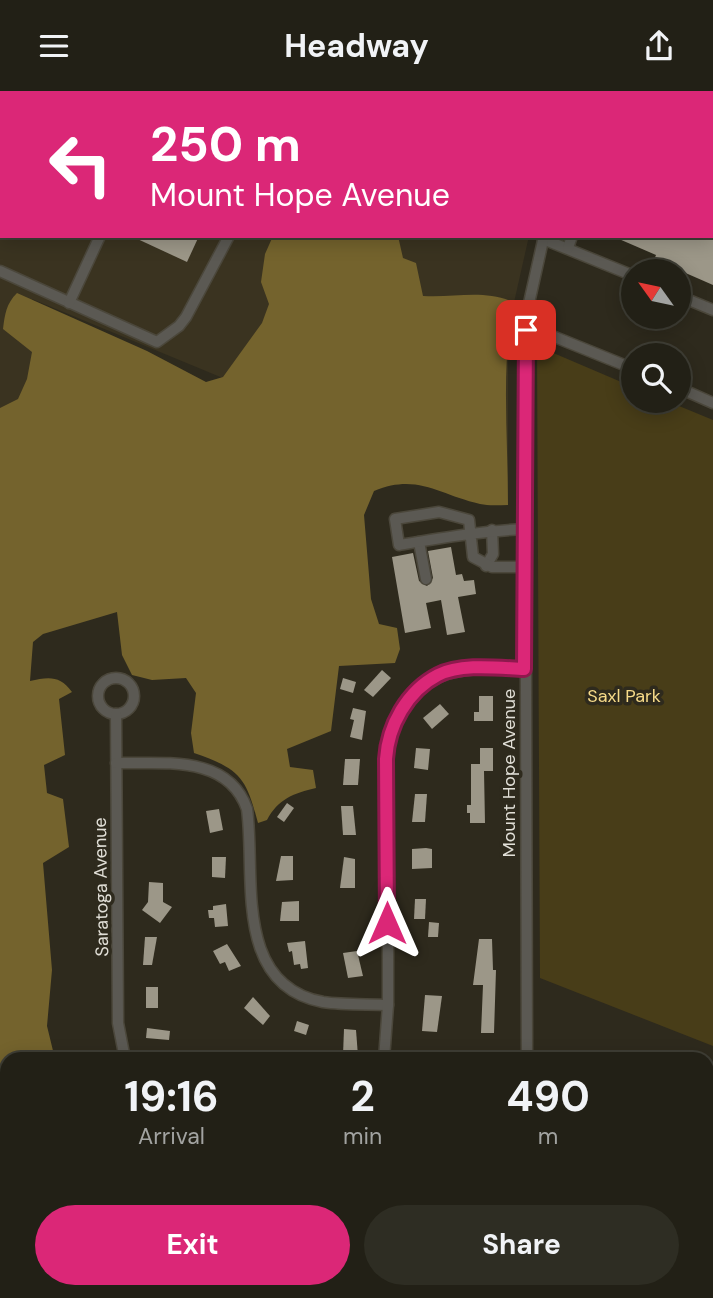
<!DOCTYPE html>
<style>
body{margin:0;font-family:"DM Sans",sans-serif;background:#2e2d23;color:#f1f3f6;height:100vh;display:flex;flex-direction:column;font-size:26px;white-space:nowrap}
*{box-sizing:border-box;margin:0}
p{font-size:23px;color:#a2a3a1}
.icon{flex:none;width:38px;height:38px;fill:none;stroke:currentColor;stroke-width:2;stroke-linecap:round;stroke-linejoin:round}
.map{position:relative;flex:1;overflow:hidden}
.drawer{position:absolute;left:0px;top:961px;width:714px;height:247px;display:flex;flex-direction:column;background:#222016;border-radius:21px 21px 0 0;box-shadow:0 4px 18px #0003,0 0 0 2px #3f3e35}
.drawer>*{flex:none}
.guide{position:absolute;left:0px;top:0px;width:714px;height:147px;box-shadow:0 4px 18px #0003,0 0 0 2px #3f3e35;background:#db2777;color:#fff;overflow:hidden}
.needle{width:46px;rotate:303deg}
.buttons{position:absolute;left:621px;top:168px;display:grid;gap:14px}
.buttons a{display:grid;place-items:center;width:70px;height:70px;border-radius:50%;background:#222016;box-shadow:0 4px 18px #0003,0 0 0 2px #3f3e35;font-size:35px}
.pin{position:absolute;display:grid;place-items:center;width:60px;height:60px;color:#fff;margin:-30px;border-radius:14px;box-shadow:0 4px 10px #0006}
.me{position:absolute;width:77px;margin:-38px;rotate:0deg;stroke-linejoin:round;filter:drop-shadow(0 0 5px #0008)}
.turn{display:flex;align-items:center;gap:24px;height:147px;padding:0 35px;font-size:32px}
.turn .icon{width:91px;height:91px;stroke-width:2.5}
.turn b{display:block;font-size:49px;line-height:60px}
.eta{display:flex;justify-content:space-evenly;align-items:center;height:119px;text-align:center}
.eta b{font-size:42px;font-weight:700;line-height:49px}
.primary-button{display:flex;gap:14px;margin-top:auto;padding:14px 35px}
.primary-button a{flex:1;height:80px;border-radius:42px;background:#db2777;color:#fff;font-size:28px;font-weight:700;line-height:80px;text-align:center}
.primary-button a+a{background:#2e2d23;color:#f1f3f6}
header{display:flex;justify-content:space-between;align-items:center;height:91px;padding:0 35px;background:#222016;font-size:32px;font-weight:700}
.map>svg:first-child{display:block}
.built{fill:#3a3320}
.green{fill:#483d18}
.forest{fill:#74632d}
.building{fill:#9c9788}
.lines{fill:none;stroke-linecap:round;stroke-linejoin:round}
.minor-casing{stroke:#4b473b;stroke-width:13}
.minor{stroke:#5b5953;stroke-width:10}
.route-casing{stroke:#8e194d;stroke-width:18}
.route{stroke:#db2777;stroke-width:12}
.labels{text-anchor:middle;stroke-width:7;stroke-linejoin:round;paint-order:stroke}
.park-label{font-size:18px;fill:#f7db89;stroke:#2e2a1d}
.street-label{font-size:18px;fill:#e1dfd7;stroke:#2e2a1d}
</style>
<header><svg class="icon" aria-label="menu" viewBox="0 0 24 24"><path d="M4 6h16M4 12h16M4 18h16"/></svg>Headway<svg class="icon" aria-label="share" viewBox="0 0 24 24"><path d="M12 15V3M7 8l5-5 5 5M5 13v7h14v-7"/></svg></header>
<div class="map">
<svg width="713" height="1207" viewBox="0 0 713 1207">
<rect width="100%" height="100%" fill="#2e2a1d"/>
<polygon class="built" points="0,0 338,0 2,2 2,145 529,145 508,238 508,405 32,208 78,431 0,399"/>
<polygon class="green" points="537,255 633,296 634,310 667,310 713,329 713,955 540,887"/>
<path class="forest" d="M273,145H398L403,167L416,172L423,205C455,207 483,198 513,211C501,278 508,346 508,414C499,414 489,415 480,413C439,404 418,382 374,400L364,424L371,508L379,533L397,537L400,558L395,572L339,575L331,640L287,658L290,676L313,679L316,697C294,702 278,708 267,729L258,732C246,686 240,678 194,662L191,642L196,602L186,587L152,589L132,584L122,564L117,521L43,543L33,551L30,590C48,586 60,584 72,601L59,608L65,664L44,674L47,702L63,708L69,756L43,772L52,879L47,935L55,968H7V1200L60,1201V1207H0V317L18,308L27,288L32,261L3,238C5,223 6,213 17,202L147,260L206,291L223,286L262,232L269,213L261,191L265,163Z"/>
<g class="building">
<polygon points="131,145 199,145 187,171"/>
<polygon points="612,145 713,145 713,194 681,180 651,177 656,164"/>
<polygon points="451,456 456,484 462,483 464,490 474,489 476,503 458,506 465,541 447,544 441,509 426,512 431,537 405,542 392,466 413,462 419,490 427,495 433,487 428,460"/>
<polygon points="382,579 391,587 373,606 364,599"/>
<polygon points="343,587 356,591 353,602 340,598"/>
<polygon points="479,605 493,605 493,630 474,630 474,621 479,621"/>
<polygon points="440,613 449,623 432,638 423,627"/>
<polygon points="353,617 366,620 362,649 350,646 354,629 350,628"/>
<polygon points="416,657 430,658 428,679 414,677"/>
<polygon points="480,657 493,657 493,680 484,680 485,732 470,732 470,722 467,722 467,714 471,714 471,673 480,673"/>
<polygon points="345,668 360,668 358,694 343,694"/>
<polygon points="415,703 427,703 425,731 412,731"/>
<polygon points="287,712 294,717 284,731 277,726"/>
<polygon points="341,715 353,715 356,744 343,744"/>
<polygon points="219,718 223,739 210,742 206,720"/>
<polygon points="426,757 432,758 432,777 412,778 412,758"/>
<polygon points="281,765 293,765 293,789 276,790"/>
<polygon points="212,766 226,766 225,787 212,786"/>
<polygon points="344,766 355,768 355,797 340,797"/>
<polygon points="149,791 163,792 163,811 172,816 160,832 142,819 148,811"/>
<polygon points="415,808 426,808 425,828 414,828"/>
<polygon points="299,810 299,830 280,830 282,811"/>
<polygon points="226,813 228,835 215,836 214,827 209,827 208,819 213,819 213,815"/>
<polygon points="429,831 439,832 438,846 428,846"/>
<polygon points="145,846 157,846 152,874 143,874"/>
<polygon points="479,848 492,848 493,879 496,879 494,942 481,942 483,894 473,894"/>
<polygon points="305,850 308,877 301,878 300,873 294,874 292,860 289,861 287,852"/>
<polygon points="227,853 241,875 229,880 225,871 220,873 213,860"/>
<polygon points="357,860 363,885 348,887 343,862"/>
<rect x="146" y="896" width="12" height="21"/>
<polygon points="425,904 442,905 437,941 422,940"/>
<polygon points="253,906 270,925 263,934 244,917"/>
<polygon points="297,930 309,934 306,944 294,940"/>
<polygon points="147,937 170,940 169,949 146,947"/>
<polygon points="344,938 356,939 358,965 343,964"/>
</g>
<g class="lines">
<defs>
<g id="minor">
<polyline points="118,0 119,2"/>
<polyline points="536,0 540,2"/>
<polyline points="328,2 329,0"/>
<polyline points="574,2 575,0"/>
<polyline points="608,2 608,0"/>
<polyline points="692,2 692,0"/>
<polyline points="712,55 713,55"/>
<polyline points="543,148 634,185"/>
<polyline points="568,157 572,145"/>
<polyline points="0,180 157,251 179,235 186,226 229,145"/>
<polyline points="679,205 713,219"/>
<polyline points="69,212 100,145"/>
<polyline points="525,239 540,240 634,278"/>
<polyline points="679,297 713,312"/>
<polyline points="419,451 426,488"/>
<polyline points="486,475 493,463 492,439"/>
<path d="M525,476H492L473,466L469,429L439,421L395,428L399,454C441,447 482,440 525,438"/>
<circle cx="116" cy="605" r="18"/>
<polyline points="116,623 118,932 125,968"/>
<path d="M116,672C163,673 228,663 247,718C256,784 232,894 323,911C344,914 367,913 388,914"/>
<path d="M384,968L388,914V649C418,576 453,576 524,578"/>
<polyline points="527,968 525,230 544,145"/>
<polyline points="128,1207 128,1200"/>
<polyline points="527,1207 527,1200"/>
</g>
</defs>
<use href="#minor" class="minor-casing"/>
<use href="#minor" class="minor"/>
</g>
<g class="lines">
<defs>
<path id="route" d="M387,832L386,668C388,635 407,600 438,584C462,572 499,577 524,578L526,239"/>
</defs>
<use href="#route" class="route-casing"/>
<use href="#route" class="route"/>
</g>
<g class="labels">
<g class="park-label">
<text x="624" y="611">Saxl Park</text>
</g>
<g class="street-label">
<text transform="translate(509 682) rotate(-90)" y="6">Mount Hope Avenue</text>
<text transform="translate(101 796) rotate(-91)" y="6">Saratoga Avenue</text>
</g>
</g>
</svg>
<div class="buttons">
<a><svg class="needle" viewBox="-14 -14 28 28"><path d="M0-13l5 13h-10z" fill="#e53935"/><path d="M0 13l5-13h-10z" fill="#a2a3a1"/></svg></a>
<a><svg class="icon" aria-label="search" viewBox="0 0 24 24"><circle cx="10" cy="10" r="6"/><path d="M15 15l6 6"/></svg></a>
</div>
<div class="pin" style="left:526px;top:239px;background:#d93025"><svg class="icon" aria-label="arrive" viewBox="0 0 24 24"><path d="M6 21V4h12l-3 4 3 4H6"/></svg></div>
<svg class="me" style="left:387px;top:832px" viewBox="-20 -20 40 40"><path d="M0-17L14 15 0 8-14 15z" fill="#db2777" stroke="#fff" stroke-width="4"/></svg>
<div class="guide">
<div class="turn"><svg class="icon" aria-label="left" viewBox="0 0 24 24"><path d="M17 20v-9H6M10 6l-5 5 5 5"/></svg><div><b>250 m</b>Mount Hope Avenue</div></div>
</div>
<section class="drawer">
<div class="eta">
<div><b>19:16</b><p>Arrival</p></div>
<div><b>2</b><p>min</p></div>
<div><b>490</b><p>m</p></div>
</div>
<div class="primary-button"><a>Exit</a><a>Share</a></div>
</section>
</div>
